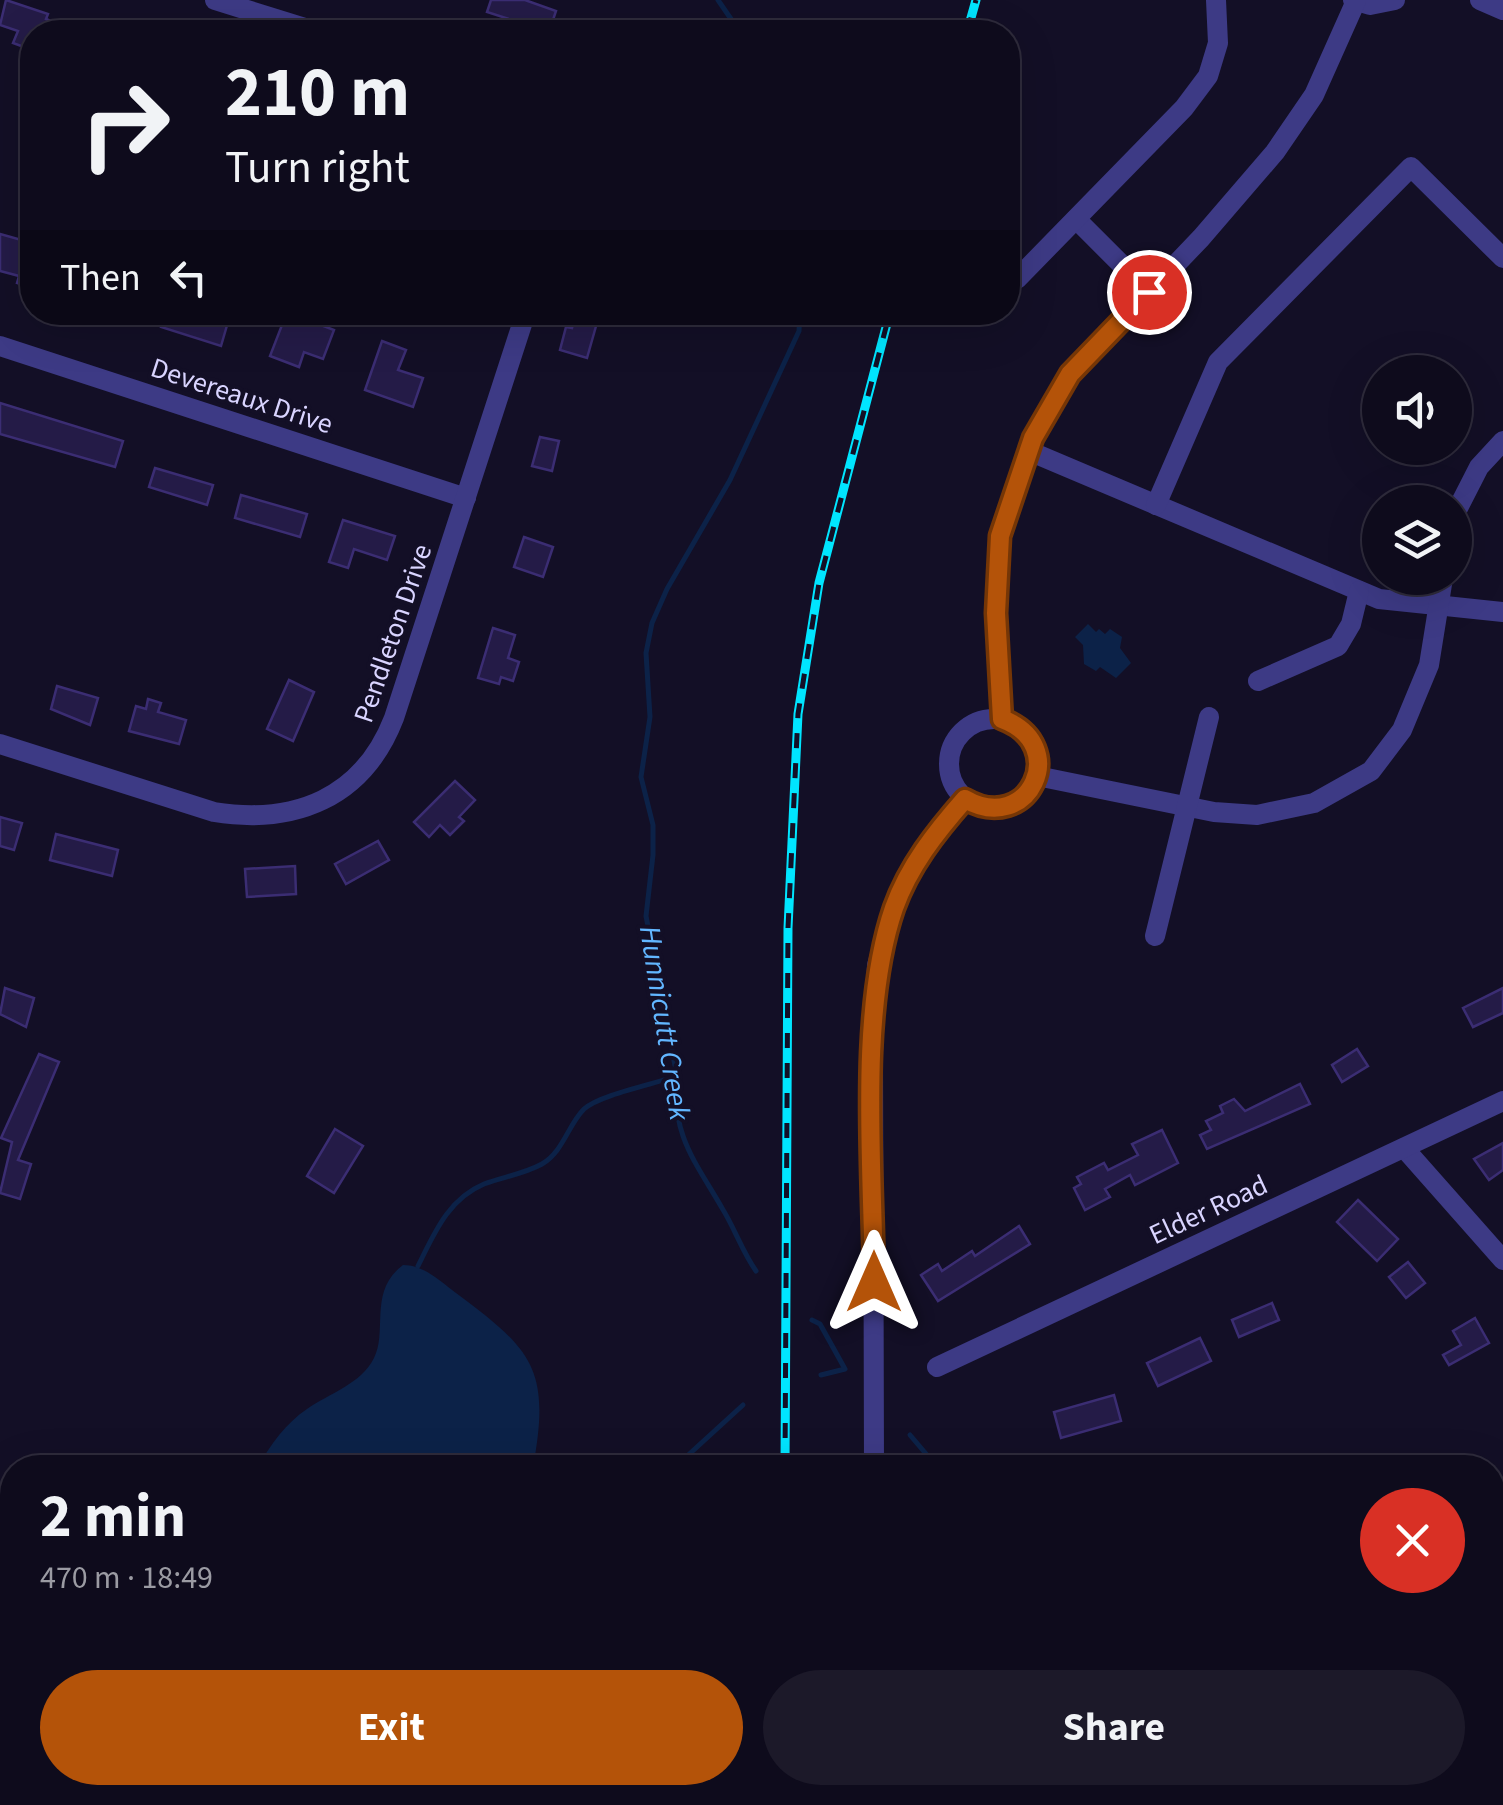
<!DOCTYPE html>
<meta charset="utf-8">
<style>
body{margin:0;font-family:"Source Sans 3",sans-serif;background:#1c1929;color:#f1f3f6;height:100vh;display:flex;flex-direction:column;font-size:38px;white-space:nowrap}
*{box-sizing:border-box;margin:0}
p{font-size:32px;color:#9b9ba3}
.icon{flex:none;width:55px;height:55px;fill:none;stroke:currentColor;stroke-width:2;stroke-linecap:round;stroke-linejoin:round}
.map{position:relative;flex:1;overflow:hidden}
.sheet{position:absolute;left:0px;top:1455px;width:1505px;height:350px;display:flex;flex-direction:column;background:#0e0b1c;border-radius:40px 40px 0 0;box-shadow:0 10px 40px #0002,0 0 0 2px #2e2b3b}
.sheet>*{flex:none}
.guide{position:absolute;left:20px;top:20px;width:1000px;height:305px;border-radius:40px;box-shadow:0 10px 40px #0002,0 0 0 2px #2e2b3b;background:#0e0b1c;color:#f1f3f6;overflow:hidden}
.buttons{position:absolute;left:1362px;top:355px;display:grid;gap:20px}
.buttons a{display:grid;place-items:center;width:110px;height:110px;border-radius:50%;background:#0e0b1c;box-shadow:0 10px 40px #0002,0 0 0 2px #2e2b3b;font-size:50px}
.pin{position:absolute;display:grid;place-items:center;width:85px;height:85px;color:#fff;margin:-42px;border:5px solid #fff;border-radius:50%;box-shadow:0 2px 10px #0007}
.me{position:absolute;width:110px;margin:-55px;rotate:0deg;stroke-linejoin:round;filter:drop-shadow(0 0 8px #0008)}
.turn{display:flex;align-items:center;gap:35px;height:210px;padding:0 40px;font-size:45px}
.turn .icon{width:130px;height:130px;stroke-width:2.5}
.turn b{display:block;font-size:70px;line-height:85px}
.then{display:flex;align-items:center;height:95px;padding:0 40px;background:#0003;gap:20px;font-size:38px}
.round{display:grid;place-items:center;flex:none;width:105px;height:105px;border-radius:52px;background:#1c1929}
.head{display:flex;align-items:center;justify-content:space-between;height:170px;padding:0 40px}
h1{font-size:60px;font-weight:700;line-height:75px}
.button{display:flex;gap:20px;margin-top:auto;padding:20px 40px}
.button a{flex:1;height:115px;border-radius:60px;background:#b45309;color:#fff;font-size:40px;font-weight:700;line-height:115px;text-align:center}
.button a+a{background:#1c1929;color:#f1f3f6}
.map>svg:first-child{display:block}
.water{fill:#0c2248}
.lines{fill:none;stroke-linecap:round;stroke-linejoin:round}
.stream{stroke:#0c2248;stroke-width:5}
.building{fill:#241b47;stroke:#3b2d73;stroke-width:2.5}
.minor{stroke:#3d3a85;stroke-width:20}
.major{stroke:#c25bff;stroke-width:25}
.rail-casing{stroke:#00e5ff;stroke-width:9}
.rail{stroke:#130f26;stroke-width:5;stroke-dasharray:15;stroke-linecap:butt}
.route-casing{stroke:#753606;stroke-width:25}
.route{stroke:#b45309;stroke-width:18}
.labels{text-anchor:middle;stroke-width:8;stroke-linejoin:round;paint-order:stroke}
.street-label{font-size:28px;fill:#d9d4ff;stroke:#130f26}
.water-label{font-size:30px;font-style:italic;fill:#62b6ff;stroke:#130f26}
</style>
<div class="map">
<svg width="1503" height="1805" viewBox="0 0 1503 1805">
<rect width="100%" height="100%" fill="#130f26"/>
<g class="water">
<polygon points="1088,624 1096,632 1099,629 1105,634 1110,629 1122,637 1120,648 1131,663 1116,678 1100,667 1096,671 1084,664 1083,645 1075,637"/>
<path d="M403,1265C424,1265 440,1281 456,1293C533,1350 551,1370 533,1467H258C270,1445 286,1423 307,1409C330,1393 361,1384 374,1358C388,1331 368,1291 403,1265Z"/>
</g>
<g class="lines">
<g class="stream">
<polyline points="718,0 740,32"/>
<path d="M418,1266C434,1234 448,1199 484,1184C502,1177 524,1174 542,1164C563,1152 568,1125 584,1109C599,1095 654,1084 677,1076"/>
<path d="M756,1271C742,1251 735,1229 722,1208C695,1161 671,1135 677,1076L646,916L653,855V825L641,777L650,717L646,653L652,623L667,589L730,480L799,331L800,312"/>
<polyline points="812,1320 820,1324 845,1369 821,1375"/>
<polyline points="910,1435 938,1468"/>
<polyline points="674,1468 743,1405"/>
<polyline points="1492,1750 1503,1749"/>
<polyline points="577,1805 581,1792"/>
</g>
</g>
<g class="building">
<polygon points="6,0 48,14 46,19 78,32 32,32 32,50 13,43 18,31 0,25"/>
<polygon points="491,0 525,0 556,11 549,32 487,12"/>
<polygon points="0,234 32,243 32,288 17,283 19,276 0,271"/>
<polygon points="165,312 222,312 230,315 221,346 161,327"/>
<polygon points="287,312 334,330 323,359 304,352 299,367 270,356"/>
<polygon points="576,312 600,312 587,358 560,350 566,327 572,328"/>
<polygon points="382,341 406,350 398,370 423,378 413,407 365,390"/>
<polygon points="0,403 123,441 115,467 0,434"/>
<polygon points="540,437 559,441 552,471 532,466"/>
<polygon points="155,468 213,485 207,505 149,487"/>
<polygon points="241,495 307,514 300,537 235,518"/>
<polygon points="343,520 395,536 387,560 354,549 348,568 329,562"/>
<polygon points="524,537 553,547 543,577 514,567"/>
<polygon points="493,628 515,635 508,658 519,662 513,681 501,677 499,684 478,678"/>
<polygon points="289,680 314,692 293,741 267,729"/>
<polygon points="57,686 98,698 90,725 51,709"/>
<polygon points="148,699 161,703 158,712 186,720 179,744 129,731 136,706 146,709"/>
<polygon points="455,781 475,800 459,817 464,821 450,835 440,825 429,837 414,822"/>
<polygon points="0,817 22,823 14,850 0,846"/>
<polygon points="56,834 118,850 112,876 50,860"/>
<polygon points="378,841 389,860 346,884 335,864"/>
<polygon points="295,866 296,894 247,897 245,869"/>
<polygon points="5,988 34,998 26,1027 0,1014"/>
<polygon points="1503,988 1503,1013 1473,1027 1463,1008"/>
<polygon points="1357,1049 1368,1066 1342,1082 1332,1065"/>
<polygon points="39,1054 59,1062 18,1160 31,1164 20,1199 0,1193 12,1142 1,1138"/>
<polygon points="1300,1084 1310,1104 1207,1149 1200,1135 1211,1130 1206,1121 1223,1113 1220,1106 1234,1099 1245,1111"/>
<polygon points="335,1129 363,1146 334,1193 307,1176"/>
<polygon points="1162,1130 1178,1163 1135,1185 1130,1175 1105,1189 1110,1197 1085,1210 1074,1188 1081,1184 1077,1177 1104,1163 1108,1170 1138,1155 1132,1144"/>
<polygon points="1503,1143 1503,1170 1489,1180 1474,1159"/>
<polygon points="1358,1200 1398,1239 1377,1261 1337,1222"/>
<polygon points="1019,1226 1030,1244 938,1301 921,1275 938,1264 942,1271 972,1251 975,1256"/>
<polygon points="1408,1262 1425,1283 1406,1298 1389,1277"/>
<polygon points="1272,1303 1279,1320 1239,1337 1232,1320"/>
<polygon points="1475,1318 1489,1343 1449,1365 1443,1355 1461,1345 1453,1331"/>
<polygon points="1200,1338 1211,1361 1158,1386 1147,1363"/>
<polygon points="1114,1395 1121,1421 1061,1438 1054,1412"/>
<polygon points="12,1740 12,1805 0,1805 0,1763"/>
<polygon points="632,1792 691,1792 680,1805 642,1805"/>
</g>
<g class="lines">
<g class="minor">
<polyline points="215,0 318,32"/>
<polyline points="1353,0 1370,5 1395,0"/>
<polyline points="1480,0 1503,10"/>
<polyline points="1076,219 1149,292"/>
<polyline points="1017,279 1184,108 1208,76 1218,43 1216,0"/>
<polyline points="0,346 466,498"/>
<polyline points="1029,451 1379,599 1503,612"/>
<polyline points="1156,505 1218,362 1411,167 1503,258"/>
<polyline points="1455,514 1479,467 1503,441"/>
<polyline points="1258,681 1338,646 1351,624 1359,591"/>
<circle cx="994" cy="764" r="45"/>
<polyline points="1002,719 996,613 1000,536 1033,438 1070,375 1201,238 1275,152 1314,95 1356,1"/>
<path d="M0,744L214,812C295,825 363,798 394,718L526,312"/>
<polyline points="1037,776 1214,812 1257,815 1314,803 1371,771 1402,730 1429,665 1443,578"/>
<polyline points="1155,936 1209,717"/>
<polyline points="1404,1148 1503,1260"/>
<polyline points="937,1367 1503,1101"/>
<polyline points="874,1468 873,1053 877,965 895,904 926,845 965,799"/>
<polyline points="0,1510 12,1517"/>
<polyline points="0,1691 12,1668"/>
<polyline points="341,1792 349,1805"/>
<polyline points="871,1792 872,1805"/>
</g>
<g class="major">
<polyline points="1492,1632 1503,1622"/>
<polyline points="1337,1805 1347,1792"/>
</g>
<defs>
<g id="rail">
<polyline points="967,32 976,0"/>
<polyline points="785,1468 788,928 798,714 819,583 890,312"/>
<polyline points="753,1805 754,1792"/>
<polyline points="783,1805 783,1792"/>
</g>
</defs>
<use href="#rail" class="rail-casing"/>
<use href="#rail" class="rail"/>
</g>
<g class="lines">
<defs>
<path id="route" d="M874,1282C873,1168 858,1013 894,908C909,866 936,832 965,799C1029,836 1072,745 1002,719L996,613L1000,536L1033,438L1070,374L1149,292"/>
</defs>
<use href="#route" class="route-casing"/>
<use href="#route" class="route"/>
</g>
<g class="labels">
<g class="street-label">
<text transform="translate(242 395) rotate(18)" y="10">Devereaux Drive</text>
<text transform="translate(392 633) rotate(-71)" y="10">Pendleton Drive</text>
<text transform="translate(1208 1209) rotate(-25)" y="10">Elder Road</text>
</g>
<g class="water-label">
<text transform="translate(665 1023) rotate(81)" y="10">Hunnicutt Creek</text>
</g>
</g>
</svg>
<div class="buttons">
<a><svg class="icon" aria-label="sound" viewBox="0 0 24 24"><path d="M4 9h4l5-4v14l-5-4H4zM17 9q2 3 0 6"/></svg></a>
<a><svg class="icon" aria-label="layers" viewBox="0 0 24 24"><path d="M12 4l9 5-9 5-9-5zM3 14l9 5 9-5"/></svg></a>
</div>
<div class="pin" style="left:1149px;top:292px;background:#d93025"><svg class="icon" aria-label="arrive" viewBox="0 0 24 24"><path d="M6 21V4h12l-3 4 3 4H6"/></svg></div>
<svg class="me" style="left:874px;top:1282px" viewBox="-20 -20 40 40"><path d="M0-17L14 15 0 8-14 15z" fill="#b45309" stroke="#fff" stroke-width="4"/></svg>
<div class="guide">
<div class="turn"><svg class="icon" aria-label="right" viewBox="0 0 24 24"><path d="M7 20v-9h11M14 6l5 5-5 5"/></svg><div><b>210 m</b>Turn right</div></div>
<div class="then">Then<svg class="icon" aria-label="left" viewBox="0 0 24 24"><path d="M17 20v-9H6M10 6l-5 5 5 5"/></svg></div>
</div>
<section class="sheet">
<div class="head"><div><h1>2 min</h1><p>470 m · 18:49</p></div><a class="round" style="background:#d93025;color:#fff"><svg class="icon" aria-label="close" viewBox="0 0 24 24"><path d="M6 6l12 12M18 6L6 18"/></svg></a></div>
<div class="button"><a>Exit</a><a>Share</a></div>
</section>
</div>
